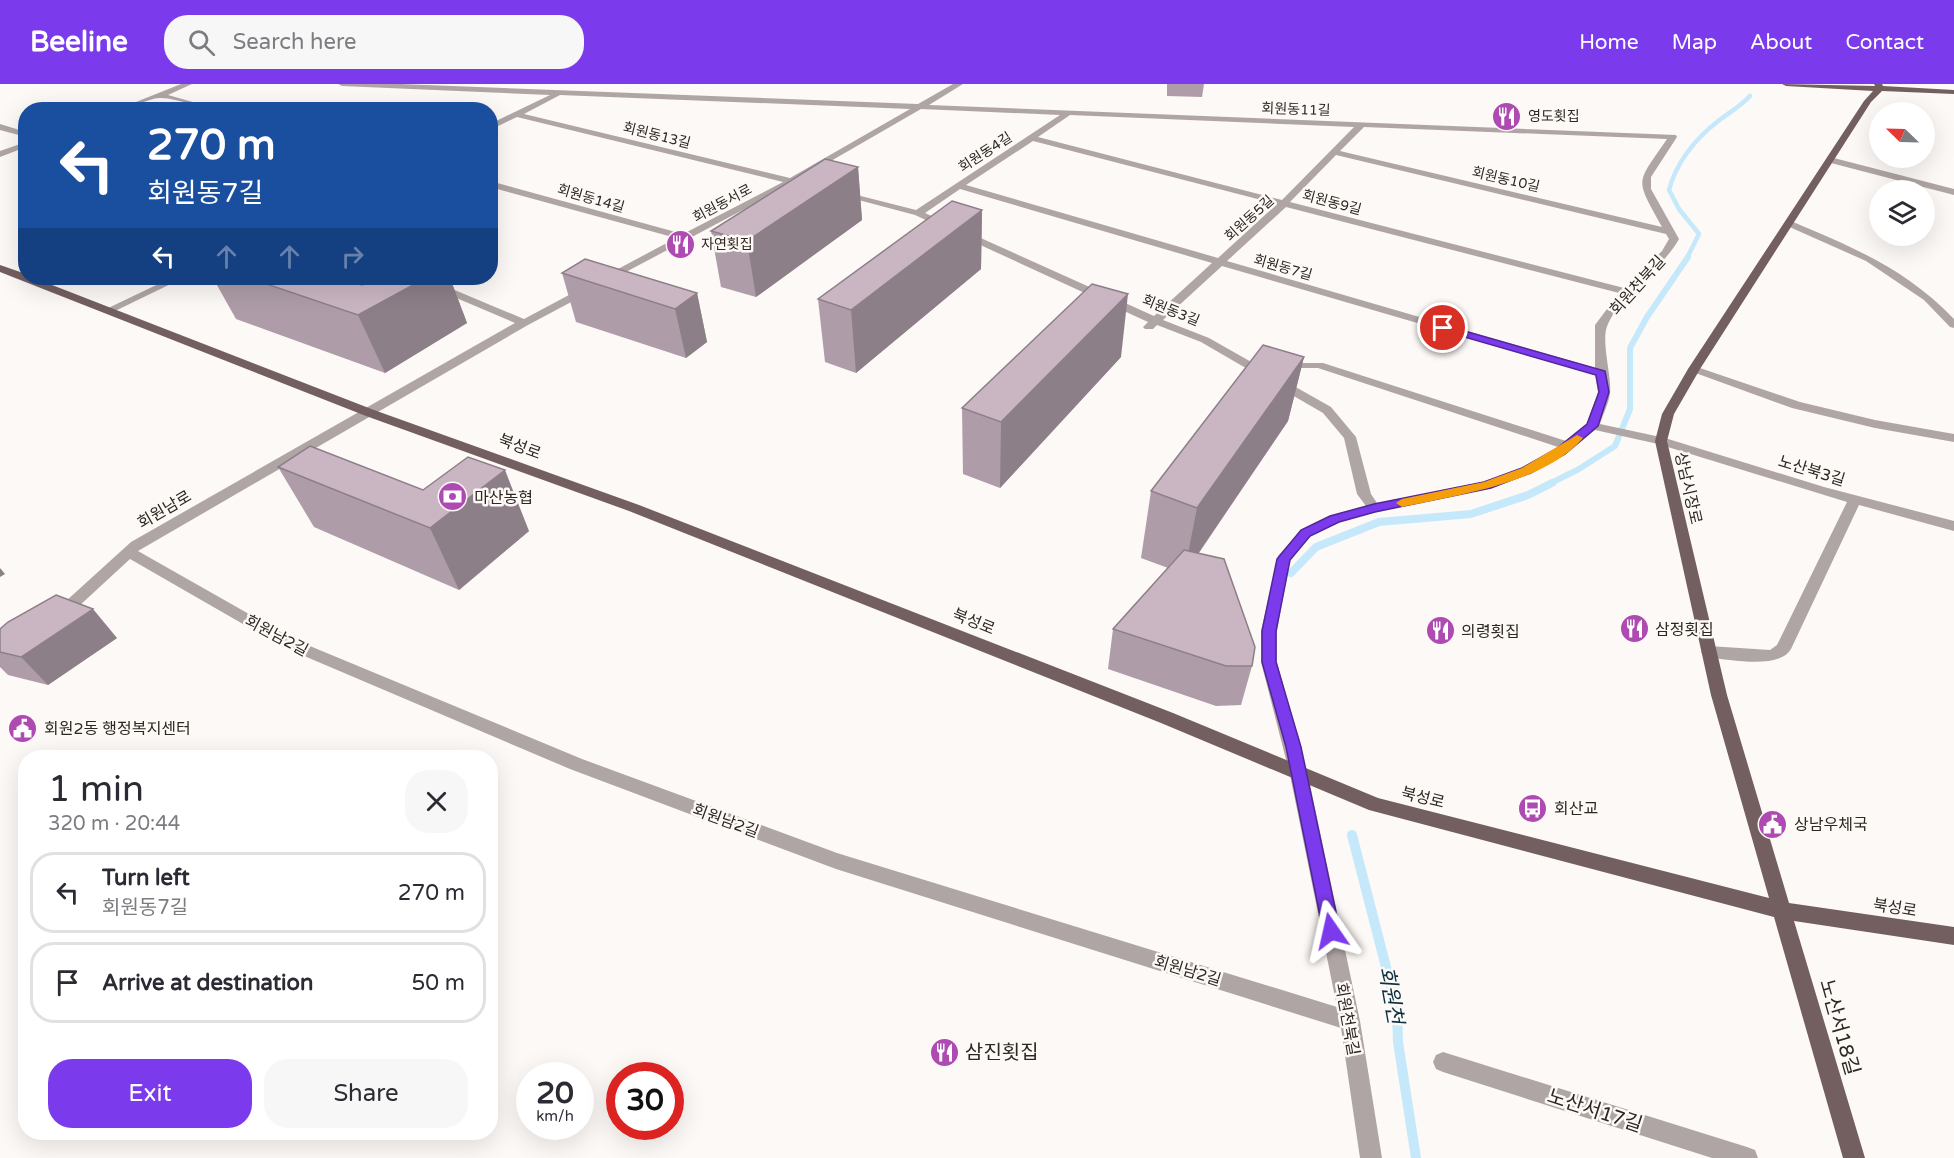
<!DOCTYPE html>
<meta charset="utf-8">
<style>
body{margin:0;font-family:"Varela Round","Noto Sans KR",sans-serif;background:#f7f7f7;color:#2b2b33;height:100vh;display:flex;flex-direction:column;font-size:22px;white-space:nowrap}
*{box-sizing:border-box;margin:0}
p{font-size:20px;color:#7c7c81}
.icon{flex:none;width:33px;height:33px;fill:none;stroke:currentColor;stroke-width:2;stroke-linecap:round;stroke-linejoin:round}
.map{position:relative;flex:1;overflow:hidden}
.sheet{position:absolute;left:18px;top:666px;width:480px;height:390px;display:flex;flex-direction:column;background:#fff;border-radius:24px;box-shadow:0 6px 24px #0002}
.sheet>*{flex:none}
.guide{position:absolute;left:18px;top:18px;width:480px;height:183px;border-radius:24px;box-shadow:0 6px 24px #0002;background:#1a4fa0;color:#fff;overflow:hidden}
.needle{width:39px;rotate:293deg}
.tools{position:absolute;left:1869px;top:18px;display:grid;gap:12px}
.tools a{display:grid;place-items:center;width:66px;height:66px;border-radius:50%;background:#fff;box-shadow:0 6px 24px #0002;font-size:30px}
.speed{position:absolute;left:516px;top:978px;display:flex;gap:12px;font-size:30px;font-weight:700;text-align:center}
.speed>*{display:grid;place-content:center;width:78px;height:78px;border-radius:50%;background:#fff;box-shadow:0 6px 24px #0002;line-height:1}
.speed small{font-size:15px;font-weight:400}
.speed .limit{border:9px solid #d22;background:#fff;color:#111}
.pin{position:absolute;display:grid;place-items:center;width:51px;height:51px;color:#fff;margin:-26px;border:3px solid #fff;border-radius:50%;box-shadow:0 2px 6px #0007}
.me{position:absolute;width:66px;margin:-33px;rotate:349deg;stroke-linejoin:round;filter:drop-shadow(0 0 4px #0008)}
.turn{display:flex;align-items:center;gap:21px;height:126px;padding:0 30px;font-size:27px}
.turn .icon{width:78px;height:78px;stroke-width:2.5}
.turn b{display:block;font-size:42px;line-height:51px}
.lanes{display:flex;align-items:center;height:57px;padding:0 30px;background:#0003;justify-content:center;gap:30px;direction:ltr}
.lanes .off{opacity:.35}
.round{display:grid;place-items:center;flex:none;width:63px;height:63px;border-radius:24px;background:#f7f7f7}
.summary{display:flex;align-items:center;justify-content:space-between;height:102px;padding:0 30px}
h1{font-size:36px;font-weight:600;line-height:45px}
.button{display:flex;gap:12px;margin-top:auto;padding:12px 30px}
.button a{flex:1;height:69px;border-radius:24px;background:#7c3aed;color:#fff;font-size:24px;font-weight:600;line-height:69px;text-align:center}
.button a+a{background:#f7f7f7;color:#2b2b33}
ul{padding:0;list-style:none}
li{display:flex;align-items:center;gap:18px;height:81px;margin:0 12px 9px;padding:0 18px;border:3px solid #e1e1e2;border-radius:24px}
li div{flex:1}
li b{display:block;font-size:22px}
li em{font-style:normal}
header{display:flex;align-items:center;gap:36px;box-sizing:border-box;height:84px;padding:0 30px;background:#7c3aed;color:#fff}
header strong{font-size:28px}
nav{display:flex;gap:33px;margin-inline-start:auto;font-size:21px}
.search{width:420px;height:54px;background:#f7f7f7;display:flex;align-items:center;gap:15px;box-sizing:border-box;padding:0 21px;border-radius:24px;color:#7c7c81;font-size:22px}
.map>svg:first-child{display:block}
.lines{fill:none;stroke-linecap:round;stroke-linejoin:round}
.stream-far3{stroke:#c5e9fa;stroke-width:4.5}
.stream-far2{stroke:#c5e9fa;stroke-width:6}
.stream-far1{stroke:#c5e9fa;stroke-width:8}
.stream{stroke:#c5e9fa;stroke-width:10}
.minor{fill:#b0a5a5;fill-rule:evenodd}
.major{fill:#735f5f;fill-rule:evenodd}
.wall{fill:#ae9da8}
.shaded-wall{fill:#8d7f88}
.building{fill:#cab6c3;stroke:#8d7f88;stroke-width:1.5}
.route{fill:#7c3aed;stroke:#51269a;stroke-width:1.5}
.slow{fill:#f59e0b}
.labels{text-anchor:middle;stroke-width:5;stroke-linejoin:round;paint-order:stroke}
.far-street-label{font-size:14px;fill:#2e2821;stroke:#fdf9f6}
.far-poi-label{font-size:14px;fill:#2e2821;stroke:#fdf9f6;text-anchor:start}
.street-label{font-size:16px;fill:#2e2821;stroke:#fdf9f6}
.poi-label{font-size:16px;fill:#2e2821;stroke:#fdf9f6;text-anchor:start}
.near-street-label{font-size:20px;fill:#2e2821;stroke:#fdf9f6}
.near-poi-label{font-size:20px;fill:#2e2821;stroke:#fdf9f6;text-anchor:start}
.near-water-label{font-size:21px;font-style:italic;fill:#093140;stroke:#fdf9f6}
</style>
<header>
<strong>Beeline</strong>
<div class="search"><svg class="icon" aria-label="search" viewBox="0 0 24 24"><circle cx="10" cy="10" r="6"/><path d="M15 15l6 6"/></svg>Search here</div>
<nav><a>Home</a><a>Map</a><a>About</a><a>Contact</a></nav>
</header>
<div class="map">
<svg width="1954" height="1074" viewBox="0 0 1954 1074">
<rect width="100%" height="100%" fill="#fdf9f6"/>
<g class="lines">
<path class="stream-far3" d="M1687,174L1699,150L1679,125L1669,106C1676,79 1695,55 1717,38C1728,29 1740,23 1750,12"/>
<polyline class="stream-far2" points="1549,400 1579,385 1615,362 1630,325 1630,264 1647,233 1688,173"/>
<polyline class="stream-far1" points="1291,489 1316,463 1379,438 1471,430 1528,411 1552,399"/>
<polyline class="stream" points="1352,751 1397,926 1398,958 1416,1074"/>
<g class="minor">
<path d="M181,0H192L168,11L221,26C199,26 180,14 161,14C148,13 133,26 116,26Z"/>
<path d="M338,0H401L918,20L953,0H963L929,21L1676,51L1677,53L1651,93V105L1679,155C1661,187 1623,207 1608,240C1600,255 1612,292 1610,309C1609,319 1603,330 1600,340L1665,354L1824,403L1954,437V447L1859,421L1791,565C1779,586 1730,575 1709,574L1704,572L1701,568L1704,564L1709,562L1770,566L1777,561L1847,418L1658,360L1595,346L1565,371L1531,390L1486,405L1375,428L1340,438L1311,452L1290,476L1277,547V578L1308,691L1360,937L1382,1074H1360L1341,944L836,785L570,685L283,563L130,475L65,535H55L53,531L55,527L131,458L515,239L414,196L413,194H426L524,235L582,204H590V208L528,241L138,467L293,555L582,675L837,769L1337,923L1290,691L1261,578V547L1278,472L1301,446L1330,432L1366,422L1357,410L1344,354L1323,329L1201,258L1157,241L1153,245H1145L1143,243L1148,238L915,131L836,110L841,107L916,126L1060,31L921,25L798,96V100H792L607,198L603,197V193L676,154L490,103V97L683,150L783,98L517,33L490,46V40L550,11L342,2ZM560,11L910,25L790,94L524,30ZM1070,31L1354,43L1282,116L1038,53ZM1364,43L1667,55C1635,102 1635,93 1662,143L1340,67ZM1033,57L1277,120L1218,174L966,101ZM1336,71L1666,150L1669,155L1662,167L1624,204L1290,118ZM960,105L1212,179L1154,232L925,129ZM1286,123L1619,209L1595,241V284L1227,177ZM1222,182L1595,291L1598,308L1587,340L1566,357L1323,279H1279L1277,281L1283,284H1318L1558,363C1507,401 1438,407 1377,419L1371,410L1356,353L1331,323L1209,254L1163,236Z"/>
<polygon points="0,40 26,48 26,53 0,46"/>
<polygon points="26,58 26,63 0,73 0,67"/>
<polygon points="1830,73 1954,105 1954,111 1827,78 1827,74"/>
<path d="M1785,137H1791C1854,164 1905,184 1954,235V244L1950,243L1924,216L1866,177L1785,141Z"/>
<polygon points="171,194 183,194 113,228 109,229 104,226"/>
<polygon points="1694,282 1800,318 1875,336 1954,350 1954,358 1875,344 1792,324 1690,287 1688,285"/>
<polygon points="1443,968 1747,1063 1755,1066 1758,1074 1712,1074 1443,988 1436,985 1433,978 1436,971"/>
</g>
<polygon class="major" points="1782,0 1875,2 1874,0 1882,0 1883,2 1954,6 1954,10 1882,7 1871,18 1700,285 1674,330 1667,357 1727,611 1789,819 1954,843 1954,861 1794,837 1865,1074 1843,1074 1774,833 1369,726 1161,639 629,427 366,332 0,188 0,181 26,190 26,194 34,194 374,326 639,421 1173,629 1378,714 1769,814 1711,611 1655,357 1662,330 1688,285 1864,17 1873,7 1786,2"/>
</g>
<g class="wall">
<polygon points="1167,0 1204,0 1202,13 1167,12"/>
<polygon points="858,83 862,136 756,213 721,203 711,147"/>
<polygon points="982,126 981,185 856,289 825,278 818,215"/>
<polygon points="562,189 697,209 707,258 686,274 576,238"/>
<polygon points="213,194 341,194 362,201 375,194 450,194 467,239 385,289 236,235"/>
<polygon points="1121,273 1000,404 963,390 962,324"/>
<polygon points="1304,273 1288,337 1199,469 1252,582 1241,621 1216,622 1108,585 1113,545 1168,484 1141,474 1151,407"/>
<polygon points="278,383 529,447 459,506 314,443"/>
<polygon points="0,545 117,554 48,601 8,591 0,583"/>
</g>
<g class="shaded-wall">
<polygon points="858,83 862,136 756,213 747,157"/>
<polygon points="982,126 981,185 856,289 851,226"/>
<polygon points="426,194 450,194 467,239 385,289 358,231"/>
<polygon points="697,209 707,258 686,274 675,225"/>
<polygon points="1128,210 1121,273 1000,404 1001,338"/>
<polygon points="1304,273 1288,337 1184,490 1197,424"/>
<polygon points="505,386 529,447 459,506 430,444"/>
<polygon points="0,484 5,490 0,493"/>
<polygon points="93,525 117,554 48,601 21,573"/>
</g>
<g class="building">
<polygon points="825,75 858,83 747,157 711,147"/>
<polygon points="952,117 982,126 851,226 818,215"/>
<polygon points="585,175 697,209 675,225 562,189"/>
<polygon points="249,194 341,194 362,201 375,194 426,194 358,231"/>
<polygon points="1092,200 1128,210 1001,338 962,324"/>
<polygon points="1263,261 1304,273 1197,424 1151,407"/>
<polygon points="310,362 423,406 468,373 505,386 430,444 278,383"/>
<polygon points="1184,466 1224,475 1255,563 1252,582 1226,582 1113,545"/>
<polygon points="56,511 93,525 21,573 0,568 0,545 8,538"/>
</g>
<polygon class="route" points="1440,242 1447,242 1605,287 1609,308 1598,342 1565,370 1530,389 1491,404 1375,428 1339,438 1310,452 1290,476 1276,547 1276,578 1301,663 1340,847 1338,853 1331,855 1325,853 1323,847 1286,663 1262,578 1262,547 1277,475 1301,446 1330,432 1374,420 1484,398 1522,384 1556,365 1587,340 1599,308 1596,291 1440,246"/>
<path class="slow" d="M1577,351L1583,354C1545,399 1457,411 1402,423L1396,419L1402,415L1484,398L1522,384Z"/>
<defs>
<symbol id="restaurant-disc" viewBox="-11 -11 22 22"><circle r="9.5" fill="#ae4bb2" stroke="#fdf9f6"/><path d="M-5-6h1v4h1v-4h1v4h1v-4h1v5L-1.5 .5V6h-2V.5L-5-1ZM5-6V6H3V1.5H1.5Q1.5-4 5-6Z" fill="#fff"/></symbol>
<symbol id="bank-disc" viewBox="-11 -11 22 22"><circle r="9.5" fill="#ae4bb2" stroke="#fdf9f6"/><path d="M-6-4H6V4H-6ZM0-2.3a2.3 2.3 0 1 0 0 4.6a2.3 2.3 0 1 0 0-4.6Z" fill="#fff"/></symbol>
<symbol id="civic-disc" viewBox="-11 -11 22 22"><circle r="9.5" fill="#ae4bb2" stroke="#fdf9f6"/><path d="M-.6-6.5H3V-4.5H.6V-3L4-1V1h2V6H-6V1h2V-1L-.6-3ZM-1.2 2.5V6h2.4V2.5Z" fill="#fff"/></symbol>
<symbol id="bus-disc" viewBox="-11 -11 22 22"><circle r="9.5" fill="#ae4bb2" stroke="#fdf9f6"/><path d="M-5-6H5V4H4V6H2V4H-2V6H-4V4H-5ZM-3.5-4V0h7V-4ZM-3.5 1.2v1.5H-2V1.2ZM2 1.2v1.5H3.5V1.2Z" fill="#fff"/></symbol>
</defs>
<g fill-rule="evenodd">
<use href="#restaurant-disc" x="1490" y="16" width="33" height="33"/>
<use href="#restaurant-disc" x="664" y="144" width="33" height="33"/>
<use href="#bank-disc" x="436" y="396" width="33" height="33"/>
<use href="#restaurant-disc" x="1618" y="528" width="33" height="33"/>
<use href="#restaurant-disc" x="1424" y="530" width="33" height="33"/>
<use href="#civic-disc" x="6" y="628" width="33" height="33"/>
<use href="#bus-disc" x="1516" y="708" width="33" height="33"/>
<use href="#civic-disc" x="1756" y="724" width="33" height="33"/>
<use href="#restaurant-disc" x="928" y="952" width="33" height="33"/>
</g>
<g class="labels">
<g class="far-street-label">
<text transform="translate(1296 25) rotate(2)" y="5">회원동11길</text>
<text transform="translate(657 51) rotate(14)" y="5">회원동13길</text>
<text transform="translate(985 68) rotate(-33)" y="5">회원동4길</text>
<text transform="translate(1506 95) rotate(13)" y="5">회원동10길</text>
<text transform="translate(591 114) rotate(16)" y="5">회원동14길</text>
<text transform="translate(1332 118) rotate(15)" y="5">회원동9길</text>
<text transform="translate(722 119) rotate(-28)" y="5">회원동서로</text>
<text transform="translate(1249 134) rotate(-42)" y="5">회원동5길</text>
<text transform="translate(1283 183) rotate(16)" y="5">회원동7길</text>
<text transform="translate(1171 226) rotate(22)" y="5">회원동3길</text>
</g>
<g class="far-poi-label">
<text x="1528" y="37">영도횟집</text>
<text x="701" y="165">자연횟집</text>
</g>
<g class="street-label">
<text transform="translate(1637 201) rotate(-48)" y="6">회원천북길</text>
<text transform="translate(520 362) rotate(20)" y="6">북성로</text>
<text transform="translate(1812 386) rotate(17)" y="6">노산북3길</text>
<text transform="translate(1689 404) rotate(77)" y="6">상남시장로</text>
<text transform="translate(164 425) rotate(-30)" y="6">회원남로</text>
<text transform="translate(974 537) rotate(22)" y="6">북성로</text>
<text transform="translate(277 551) rotate(28)" y="6">회원남2길</text>
<text transform="translate(1423 713) rotate(14)" y="6">북성로</text>
<text transform="translate(726 736) rotate(20)" y="6">회원남2길</text>
<text transform="translate(1895 823) rotate(9)" y="6">북성로</text>
<text transform="translate(1188 886) rotate(17)" y="6">회원남2길</text>
<text transform="translate(1348 935) rotate(80)" y="6">회원천북길</text>
</g>
<g class="poi-label">
<text x="474" y="419">마산농협</text>
<text x="1655" y="551">삼정횟집</text>
<text x="1461" y="553">의령횟집</text>
<text x="44" y="650">회원2동 행정복지센터</text>
<text x="1554" y="730">회산교</text>
<text x="1794" y="746">상남우체국</text>
</g>
<g class="near-street-label">
<text transform="translate(1840 943) rotate(74)" y="7">노산서18길</text>
<text transform="translate(1595 1026) rotate(18)" y="7">노산서17길</text>
</g>
<g class="near-poi-label">
<text x="965" y="975">삼진횟집</text>
</g>
<g class="near-water-label">
<text transform="translate(1391 911) rotate(80)" y="7">회원천</text>
</g>
</g>
</svg>
<div class="tools">
<a><svg class="needle" viewBox="-14 -14 28 28"><path d="M0-13l5 13h-10z" fill="#e53935"/><path d="M0 13l5-13h-10z" fill="#7c7c81"/></svg></a>
<a><svg class="icon" aria-label="layers" viewBox="0 0 24 24"><path d="M12 4l9 5-9 5-9-5zM3 14l9 5 9-5"/></svg></a>
</div>
<div class="speed"><div>20<small>km/h</small></div><div class="limit">30</div></div>
<div class="pin" style="left:1443px;top:244px;background:#d93025"><svg class="icon" aria-label="arrive" viewBox="0 0 24 24"><path d="M6 21V4h12l-3 4 3 4H6"/></svg></div>
<svg class="me" style="left:1331px;top:847px" viewBox="-20 -20 40 40"><path d="M0-17L14 15 0 8-14 15z" fill="#7c3aed" stroke="#fff" stroke-width="4"/></svg>
<div class="guide">
<div class="turn"><svg class="icon" aria-label="left" viewBox="0 0 24 24"><path d="M17 20v-9H6M10 6l-5 5 5 5"/></svg><div><b>270 m</b>회원동7길</div></div>
<div class="lanes"><svg class="icon" aria-label="left" viewBox="0 0 24 24"><path d="M17 20v-9H6M10 6l-5 5 5 5"/></svg><svg class="icon off" aria-label="ahead" viewBox="0 0 24 24"><path d="M12 20V5M6 11l6-6 6 6"/></svg><svg class="icon off" aria-label="ahead" viewBox="0 0 24 24"><path d="M12 20V5M6 11l6-6 6 6"/></svg><svg class="icon off" aria-label="right" viewBox="0 0 24 24"><path d="M7 20v-9h11M14 6l5 5-5 5"/></svg></div>
</div>
<section class="sheet">
<div class="summary"><div><h1>1 min</h1><p>320 m · 20:44</p></div><a class="round"><svg class="icon" aria-label="close" viewBox="0 0 24 24"><path d="M6 6l12 12M18 6L6 18"/></svg></a></div>
<ul>
<li><svg class="icon" aria-label="left" viewBox="0 0 24 24"><path d="M17 20v-9H6M10 6l-5 5 5 5"/></svg><div><b>Turn left</b><p>회원동7길</p></div><em>270 m</em></li>
<li><svg class="icon" aria-label="arrive" viewBox="0 0 24 24"><path d="M6 21V4h12l-3 4 3 4H6"/></svg><div><b>Arrive at destination</b></div><em>50 m</em></li>
</ul>
<div class="button"><a>Exit</a><a>Share</a></div>
</section>
</div>
